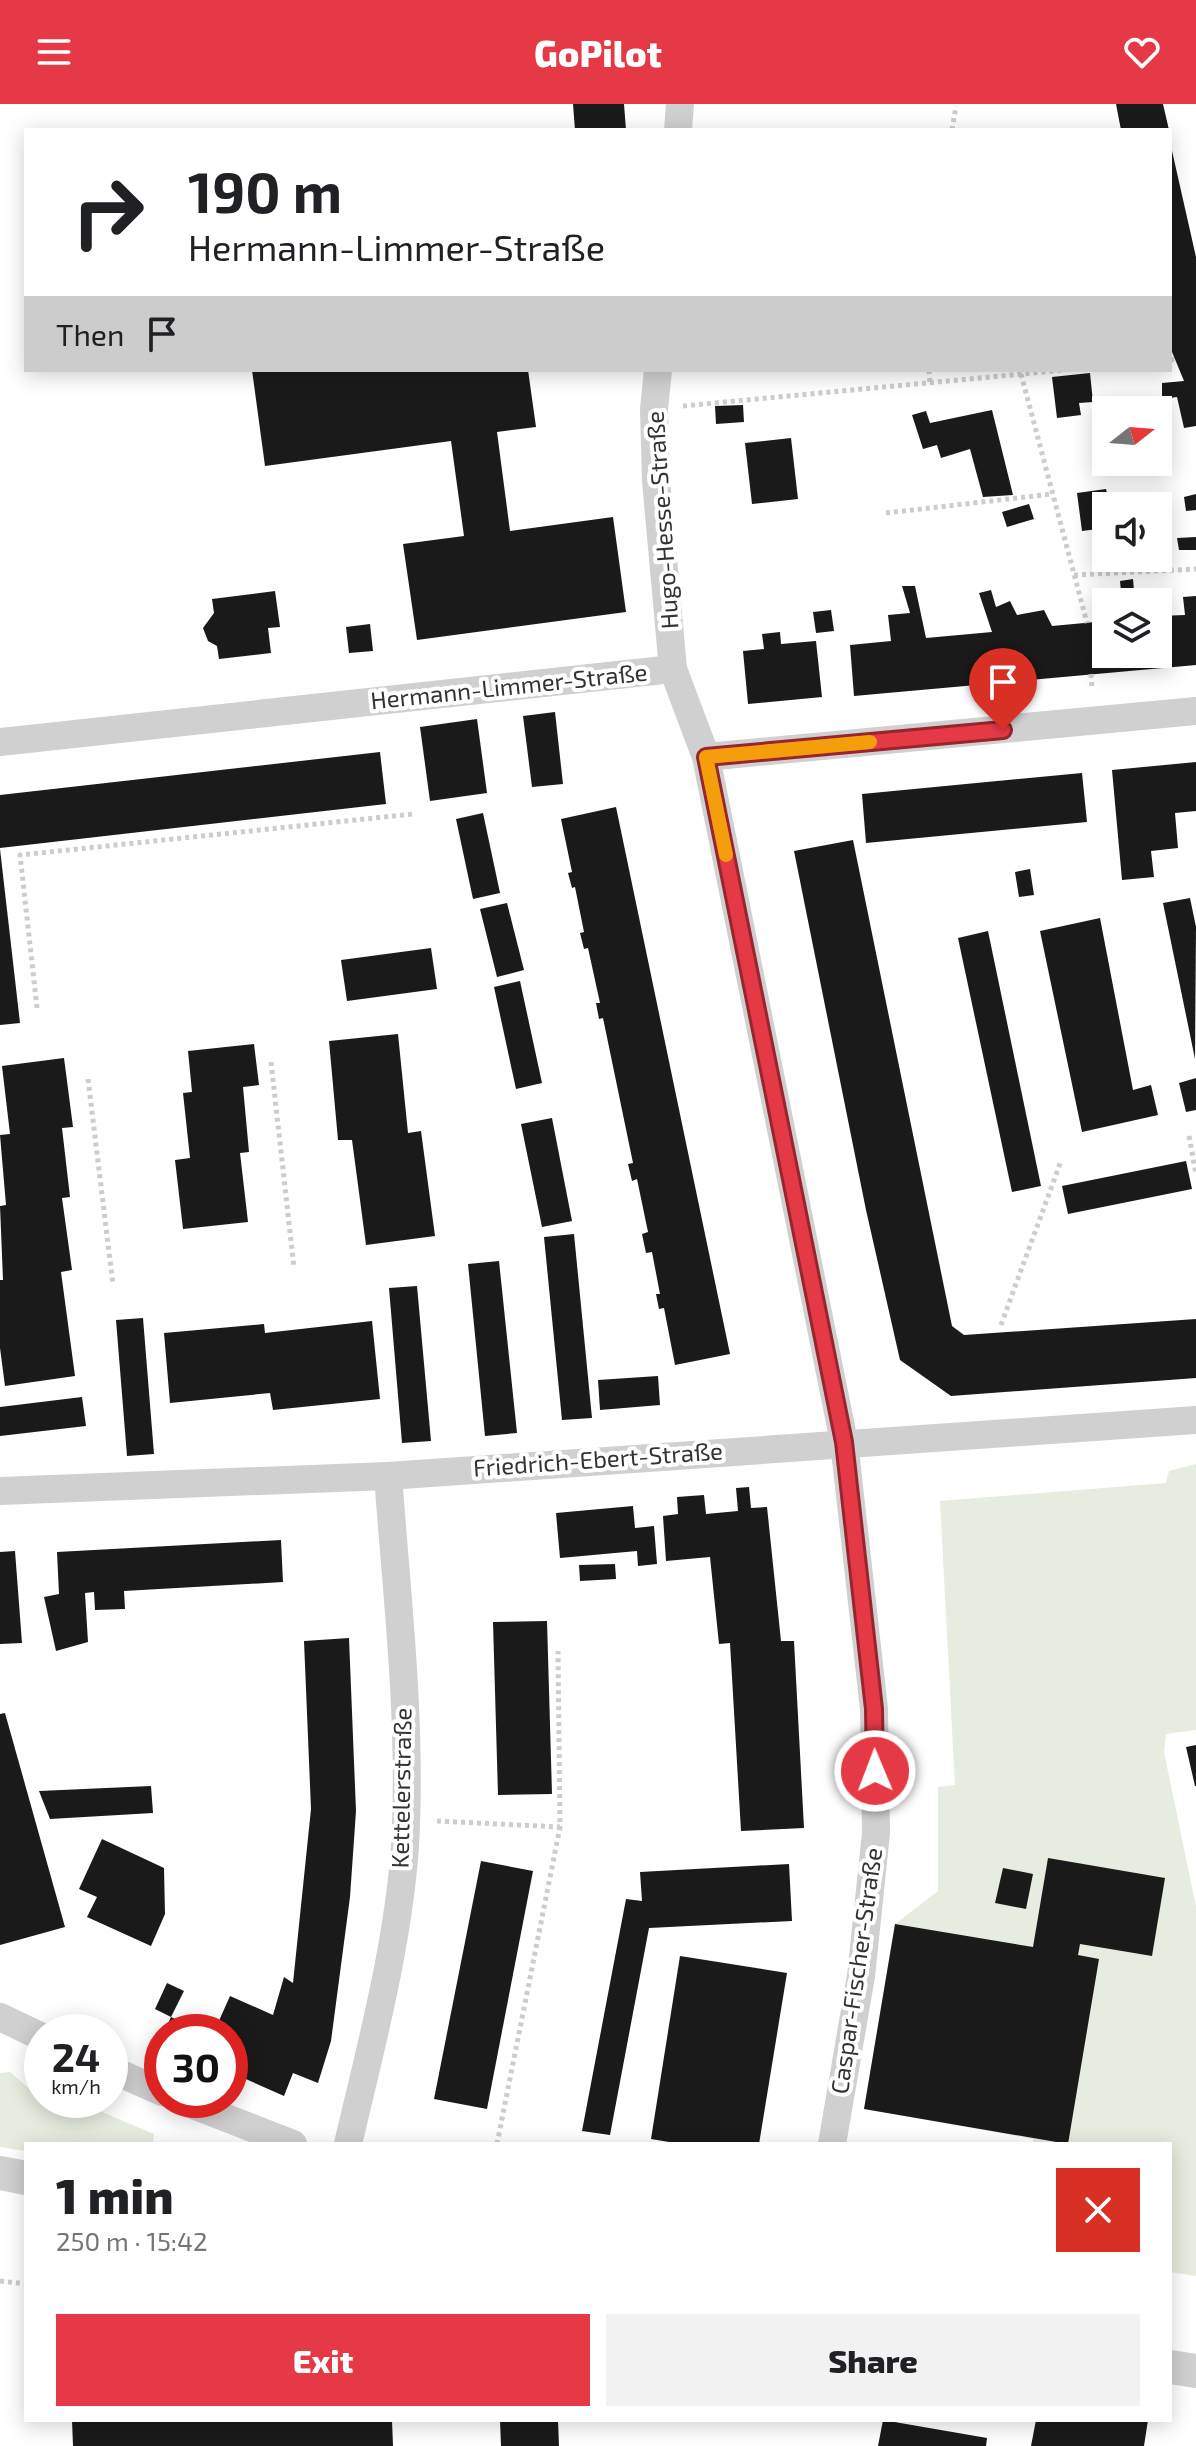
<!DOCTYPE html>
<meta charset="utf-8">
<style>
body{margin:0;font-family:"Exo 2",sans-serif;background:#f2f2f2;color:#202124;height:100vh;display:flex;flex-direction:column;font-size:30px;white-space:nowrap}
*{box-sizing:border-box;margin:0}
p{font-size:26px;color:#757577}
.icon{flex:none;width:44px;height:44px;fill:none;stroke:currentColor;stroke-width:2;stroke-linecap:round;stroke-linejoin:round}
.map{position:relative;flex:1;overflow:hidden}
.drawer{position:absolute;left:24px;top:2038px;width:1148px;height:280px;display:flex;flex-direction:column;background:#fff;border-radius:0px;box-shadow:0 4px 20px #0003}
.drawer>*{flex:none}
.top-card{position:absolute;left:24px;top:24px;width:1148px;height:244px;border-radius:0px;box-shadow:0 4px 20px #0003;background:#fff;color:#202124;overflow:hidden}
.needle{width:52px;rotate:73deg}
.fabs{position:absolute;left:1092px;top:292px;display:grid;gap:16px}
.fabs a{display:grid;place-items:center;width:80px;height:80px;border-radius:0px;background:#fff;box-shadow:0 4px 20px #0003;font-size:40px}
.speed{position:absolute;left:24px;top:1910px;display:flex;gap:16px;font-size:40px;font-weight:700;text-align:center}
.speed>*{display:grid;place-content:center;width:104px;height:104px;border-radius:50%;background:#fff;box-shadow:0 4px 20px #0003;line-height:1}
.speed small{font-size:20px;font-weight:400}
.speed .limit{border:12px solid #d22;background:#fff;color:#111}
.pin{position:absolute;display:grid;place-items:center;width:68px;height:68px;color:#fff;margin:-82px -34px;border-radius:50% 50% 50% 0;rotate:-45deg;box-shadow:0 0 8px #0007}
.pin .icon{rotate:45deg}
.me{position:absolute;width:88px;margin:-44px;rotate:359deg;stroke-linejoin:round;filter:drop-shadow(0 0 6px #0008)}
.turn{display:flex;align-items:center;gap:28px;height:168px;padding:0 32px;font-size:36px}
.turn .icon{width:104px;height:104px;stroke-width:2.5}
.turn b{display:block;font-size:56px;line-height:68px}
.then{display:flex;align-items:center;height:76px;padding:0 32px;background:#0003;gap:16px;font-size:30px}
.round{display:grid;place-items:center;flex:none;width:84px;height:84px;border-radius:0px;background:#f2f2f2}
.headline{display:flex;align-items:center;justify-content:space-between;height:136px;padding:0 32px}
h1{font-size:48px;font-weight:800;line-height:60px}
.button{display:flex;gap:16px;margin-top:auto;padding:16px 32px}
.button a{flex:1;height:92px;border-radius:0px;background:#e63946;color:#fff;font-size:32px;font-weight:800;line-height:92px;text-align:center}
.button a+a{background:#f2f2f2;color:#202124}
header{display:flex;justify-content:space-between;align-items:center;height:104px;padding:0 32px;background:#e63946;color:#fff;font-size:36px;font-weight:800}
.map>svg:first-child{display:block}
.green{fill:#e6ecdf}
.building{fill:#1a1a1a}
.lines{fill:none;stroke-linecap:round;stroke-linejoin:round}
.path{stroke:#cdcdcd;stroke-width:5;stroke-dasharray:4 4;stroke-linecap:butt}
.minor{stroke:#d0d0d0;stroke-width:28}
.tertiary{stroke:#d0d0d0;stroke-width:34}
.route-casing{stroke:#96252e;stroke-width:20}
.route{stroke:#e63946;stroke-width:14}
.slow{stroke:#f59e0b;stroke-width:14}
.labels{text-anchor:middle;stroke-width:8;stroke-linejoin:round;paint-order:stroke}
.street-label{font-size:24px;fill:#333;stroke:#fff}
</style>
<header><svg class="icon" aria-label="menu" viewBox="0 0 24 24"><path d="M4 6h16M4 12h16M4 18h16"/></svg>GoPilot<svg class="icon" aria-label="heart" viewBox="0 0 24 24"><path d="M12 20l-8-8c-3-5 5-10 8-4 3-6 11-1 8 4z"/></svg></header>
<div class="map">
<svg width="1196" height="2342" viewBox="0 0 1196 2342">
<rect width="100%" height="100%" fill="#fff"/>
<g class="green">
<polygon points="1196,1360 1196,1626 1166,1630 1164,1648 1196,1803 1196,2172 1170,2168 1170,2040 1033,2040 1033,2035 864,2005 895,1820 938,1787 938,1683 955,1681 940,1397 1166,1379 1169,1367"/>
<polygon points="10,1968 42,1996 82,2012 88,2002 154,2030 153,2038 159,2040 26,2040 26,2047 0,2043 0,1969"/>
</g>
<g class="building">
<polygon points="573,0 624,0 626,26 575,26"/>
<polygon points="1116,0 1163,0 1169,26 1121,26"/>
<polygon points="1170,38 1196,153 1196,322 1184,324 1177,293 1162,295 1162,279 1184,277 1170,243"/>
<polygon points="252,266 528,266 536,323 497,328 510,427 613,413 626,508 417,536 403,440 464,432 451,337 265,362"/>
<polygon points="1090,269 1093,298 1079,299 1081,311 1057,314 1052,273"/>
<polygon points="743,301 744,318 716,320 715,302"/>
<polygon points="992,306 1013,391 983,393 970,345 941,354 937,341 923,345 912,311 926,307 930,319"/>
<polygon points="791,334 798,395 752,400 745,339"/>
<polygon points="1106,385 1108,393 1124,391 1126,402 1106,402 1106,424 1082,427 1077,389"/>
<polygon points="1196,390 1196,406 1186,407 1184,393"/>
<polygon points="1029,400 1034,415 1007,423 1002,408"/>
<polygon points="1196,433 1196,446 1179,446 1177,434"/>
<polygon points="1133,475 1135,498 1122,498 1120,477"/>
<polygon points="902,482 915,482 926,534 992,528 979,489 991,486 996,503 1010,497 1017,511 1044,506 1052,522 1106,517 1106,550 1158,550 1158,512 1185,511 1183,493 1196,492 1196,561 854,592 850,541 891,537 888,511 910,509"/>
<polygon points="275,487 280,523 268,524 271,549 219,555 217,542 208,537 203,524 214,509 212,495"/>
<polygon points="831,506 834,527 816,529 813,508"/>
<polygon points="370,520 373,547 349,549 346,523"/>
<polygon points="780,528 781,540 816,537 822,593 748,600 743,547 764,545 762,530"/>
<polygon points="555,608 563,680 532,683 523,612"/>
<polygon points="477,615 487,689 430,697 420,623"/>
<polygon points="380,648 386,700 0,744 0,691"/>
<polygon points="1196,658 1196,707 1175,709 1178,744 1151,747 1154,773 1122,776 1112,666"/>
<polygon points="1082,669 1087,718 866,739 862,690"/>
<polygon points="616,703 730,1250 675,1261 664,1204 659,1205 656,1190 660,1190 652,1148 646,1149 642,1130 648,1128 637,1075 632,1077 628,1060 633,1059 603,914 599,915 596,899 600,899 588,844 584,845 580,829 584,828 575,783 572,784 568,769 572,768 561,715"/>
<polygon points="483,709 500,789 473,795 456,715"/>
<polygon points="853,736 952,1222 964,1231 1196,1215 1196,1274 951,1292 900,1256 866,1106 794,747"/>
<polygon points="0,745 20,919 0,921"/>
<polygon points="1030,765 1034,791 1019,793 1015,768"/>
<polygon points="1190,794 1196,823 1195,955 1163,799"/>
<polygon points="507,799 524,866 497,873 480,805"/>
<polygon points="1100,814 1133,986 1151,981 1158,1011 1082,1028 1040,827"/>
<polygon points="988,827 1041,1082 1012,1088 958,834"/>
<polygon points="431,844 437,885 347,897 341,856"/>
<polygon points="520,877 542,979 516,985 494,883"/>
<polygon points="398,930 408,1029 421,1027 435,1132 366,1141 352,1036 338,1036 329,937"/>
<polygon points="254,940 259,981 243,983 249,1048 240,1049 248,1118 183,1125 175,1056 190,1054 183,989 192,988 188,947"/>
<polygon points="64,954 73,1023 62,1024 70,1093 62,1094 72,1166 61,1168 75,1272 5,1282 0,1244 0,1176 3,1176 0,1102 6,1101 0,1031 10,1030 2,962"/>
<polygon points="1196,974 1196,1006 1186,1008 1179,979"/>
<polygon points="552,1014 572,1117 542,1123 521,1020"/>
<polygon points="1186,1057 1192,1085 1068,1110 1062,1082"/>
<polygon points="574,1130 592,1314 562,1316 544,1133"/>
<polygon points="499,1157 517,1329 485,1332 468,1160"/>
<polygon points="417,1182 431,1337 402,1339 389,1184"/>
<polygon points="143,1214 154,1350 127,1352 116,1216"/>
<polygon points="372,1217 380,1295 273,1306 270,1289 170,1299 164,1229 264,1220 265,1229"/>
<polygon points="658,1272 660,1301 600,1306 598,1276"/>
<polygon points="82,1293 86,1322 0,1332 0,1303"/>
<polygon points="749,1383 751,1404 767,1403 781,1537 794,1537 804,1724 741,1727 730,1539 719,1540 710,1453 666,1457 663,1412 678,1410 677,1393 704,1391 706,1410 738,1407 736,1384"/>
<polygon points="633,1402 635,1424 654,1422 657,1460 638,1462 637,1447 560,1454 556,1409"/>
<polygon points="281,1436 283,1478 124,1487 125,1505 95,1506 94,1488 85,1489 88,1538 56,1547 44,1493 59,1490 57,1448"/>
<polygon points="15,1447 22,1539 0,1540 0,1448"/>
<polygon points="615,1460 616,1475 580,1477 579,1461"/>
<polygon points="547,1517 552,1690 498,1691 493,1518"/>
<polygon points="349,1534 356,1707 350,1793 331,1937 318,1979 293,1969 284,1992 230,1968 230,1928 214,1928 230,1892 273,1911 284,1873 293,1879 311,1705 304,1537"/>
<polygon points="5,1609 65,1823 0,1841 0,1610"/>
<polygon points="1196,1641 1196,1682 1195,1682 1186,1643"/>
<polygon points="151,1682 153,1709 50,1715 39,1687"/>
<polygon points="102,1735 164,1764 165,1810 151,1842 87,1813 97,1793 79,1785"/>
<polygon points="1048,1754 1165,1774 1152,1852 1080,1840 1078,1851 1099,1855 1068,2040 864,2005 895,1820 1033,1843"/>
<polygon points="481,1757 533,1767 487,2005 434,1995"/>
<polygon points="789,1760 792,1817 649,1824 610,2031 582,2027 626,1795 642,1797 640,1768"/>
<polygon points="1003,1764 1033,1770 1026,1805 995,1799"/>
<polygon points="680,1852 787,1869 759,2040 681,2040 651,2035"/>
<polygon points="167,1879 184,1887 171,1913 193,1923 191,1928 164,1928 171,1913 155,1905"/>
<polygon points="72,2316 392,2316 393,2342 73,2342"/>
<polygon points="500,2316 558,2316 559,2342 501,2342"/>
<polygon points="883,2316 987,2334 986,2342 878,2342"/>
<polygon points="1036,2316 1148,2316 1144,2342 1031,2342"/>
</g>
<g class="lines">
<g class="path">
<polyline points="952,26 956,2"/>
<polyline points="1170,256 1177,255"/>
<polyline points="929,266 930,280"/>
<polyline points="1021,270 1087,519"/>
<polyline points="683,302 1064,266"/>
<polyline points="886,409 1052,390"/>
<polyline points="1074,471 1196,465"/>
<polyline points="1091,570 1092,585"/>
<polyline points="37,904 20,751 413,710"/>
<polyline points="271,958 294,1164"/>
<polyline points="88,975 113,1181"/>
<polyline points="1189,1032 1196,1070"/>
<polyline points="1001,1221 1061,1057"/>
<polyline points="437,1717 560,1723 558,1547"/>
<polyline points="497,2040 560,1723"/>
<polyline points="0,2177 26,2180"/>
</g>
<g class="minor">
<polyline points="678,26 680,0"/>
<polyline points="658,266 654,305 656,377 673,565 706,653 844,1338 874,1605 876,1729 861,1872 832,2040"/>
<polyline points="0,638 673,565"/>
<polyline points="706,653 1196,607"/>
<polyline points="0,1387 388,1372 1196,1316"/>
<polyline points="0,1913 42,1933"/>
<polyline points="110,1965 162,1988"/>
<polyline points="180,1996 293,2040"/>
<path d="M348,2040C371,1942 398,1842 405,1742C412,1619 397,1494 388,1372"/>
</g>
<g class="tertiary">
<polyline points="0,2069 26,2074"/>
<polyline points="1170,2263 1196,2267"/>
</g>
</g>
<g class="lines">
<defs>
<polyline id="route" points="875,1667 874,1605 844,1338 706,653 1003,626"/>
</defs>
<use href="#route" class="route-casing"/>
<use href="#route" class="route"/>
<polyline class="slow" points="726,751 706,653 870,638"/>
</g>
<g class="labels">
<g class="street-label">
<text transform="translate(663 416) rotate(-94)" y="8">Hugo-Hesse-Straße</text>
<text transform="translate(509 583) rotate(-6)" y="8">Hermann-Limmer-Straße</text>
<text transform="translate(598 1356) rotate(-4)" y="8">Friedrich-Ebert-Straße</text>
<text transform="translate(402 1684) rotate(-89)" y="8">Kettelerstraße</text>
<text transform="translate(857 1867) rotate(-82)" y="8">Caspar-Fischer-Straße</text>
</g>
</g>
</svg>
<div class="fabs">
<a><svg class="needle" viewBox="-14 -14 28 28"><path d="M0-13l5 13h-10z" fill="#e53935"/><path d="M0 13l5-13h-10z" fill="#757577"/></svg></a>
<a><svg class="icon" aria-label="sound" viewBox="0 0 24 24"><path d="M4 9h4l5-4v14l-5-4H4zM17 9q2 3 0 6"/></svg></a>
<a><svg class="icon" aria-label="layers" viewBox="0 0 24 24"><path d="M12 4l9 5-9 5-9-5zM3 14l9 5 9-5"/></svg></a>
</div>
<div class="speed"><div>24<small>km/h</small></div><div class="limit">30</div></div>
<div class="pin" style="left:1003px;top:626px;background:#d93025"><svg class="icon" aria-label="arrive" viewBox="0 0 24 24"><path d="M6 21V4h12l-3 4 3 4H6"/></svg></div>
<svg class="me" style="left:875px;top:1667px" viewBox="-20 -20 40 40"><circle r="17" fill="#e63946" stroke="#fff" stroke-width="3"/><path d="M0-11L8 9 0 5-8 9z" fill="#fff"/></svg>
<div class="top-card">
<div class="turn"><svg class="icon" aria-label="right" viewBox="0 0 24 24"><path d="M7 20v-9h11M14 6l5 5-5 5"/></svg><div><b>190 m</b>Hermann-Limmer-Straße</div></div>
<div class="then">Then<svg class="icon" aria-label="arrive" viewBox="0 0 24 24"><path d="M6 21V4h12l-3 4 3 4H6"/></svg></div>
</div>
<section class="drawer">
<div class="headline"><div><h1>1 min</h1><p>250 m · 15:42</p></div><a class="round" style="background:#d93025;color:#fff"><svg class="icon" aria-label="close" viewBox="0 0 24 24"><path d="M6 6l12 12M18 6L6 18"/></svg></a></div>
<div class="button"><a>Exit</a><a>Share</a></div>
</section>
</div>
